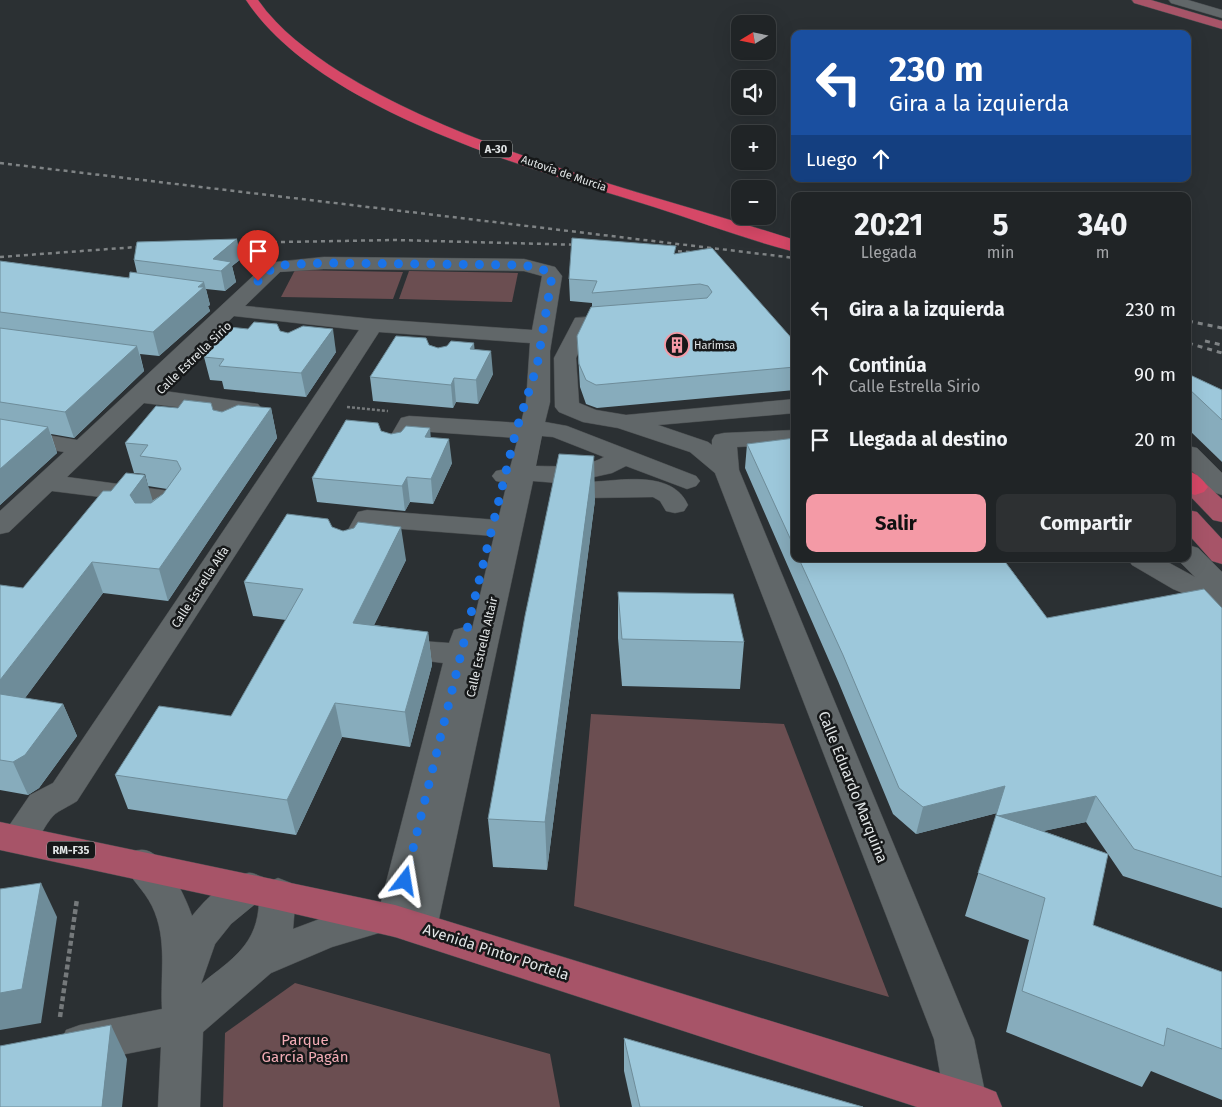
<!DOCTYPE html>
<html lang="es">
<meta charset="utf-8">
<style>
body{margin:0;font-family:"Fira Sans",sans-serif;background:#2d3032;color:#f1f3f6;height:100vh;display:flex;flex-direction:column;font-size:19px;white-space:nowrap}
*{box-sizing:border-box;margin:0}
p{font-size:16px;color:#a2a4a7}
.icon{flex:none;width:28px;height:28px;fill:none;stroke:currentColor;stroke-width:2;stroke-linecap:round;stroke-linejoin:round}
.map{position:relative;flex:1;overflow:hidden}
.sheet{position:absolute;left:791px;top:192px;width:400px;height:370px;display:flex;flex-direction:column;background:#202426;border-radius:10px;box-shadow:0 5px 20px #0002,0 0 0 1px #3d4143}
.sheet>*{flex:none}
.hud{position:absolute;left:791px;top:30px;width:400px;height:152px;border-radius:10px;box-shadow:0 5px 20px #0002,0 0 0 1px #3d4143;background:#1a4fa0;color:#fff;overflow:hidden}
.needle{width:32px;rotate:260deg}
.fabs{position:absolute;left:731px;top:15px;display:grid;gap:10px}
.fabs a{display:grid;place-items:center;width:45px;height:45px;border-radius:10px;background:#202426;box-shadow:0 5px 20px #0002,0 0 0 1px #3d4143;font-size:25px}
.pin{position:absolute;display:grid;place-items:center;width:42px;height:42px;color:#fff;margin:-51px -21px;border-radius:50% 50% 50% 0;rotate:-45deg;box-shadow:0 0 5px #0007}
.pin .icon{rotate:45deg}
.me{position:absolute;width:55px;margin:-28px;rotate:14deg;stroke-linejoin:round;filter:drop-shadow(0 0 4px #0008)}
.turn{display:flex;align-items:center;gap:18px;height:105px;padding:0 15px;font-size:22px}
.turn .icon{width:65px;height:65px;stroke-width:2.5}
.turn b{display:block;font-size:35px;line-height:42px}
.then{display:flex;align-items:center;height:48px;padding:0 15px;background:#0003;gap:10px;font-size:19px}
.eta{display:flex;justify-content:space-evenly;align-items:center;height:85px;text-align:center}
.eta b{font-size:30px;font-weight:700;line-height:35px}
.button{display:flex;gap:10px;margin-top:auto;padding:10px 15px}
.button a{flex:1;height:58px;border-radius:10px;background:#f49aa6;color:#111;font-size:20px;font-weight:700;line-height:58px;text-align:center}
.button a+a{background:#2d3032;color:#f1f3f6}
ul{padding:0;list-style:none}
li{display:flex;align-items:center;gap:15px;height:65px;padding:0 15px}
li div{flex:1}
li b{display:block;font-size:19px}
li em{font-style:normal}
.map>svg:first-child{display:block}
.green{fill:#6b4e51}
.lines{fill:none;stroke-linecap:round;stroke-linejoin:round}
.minor-casing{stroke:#494d4f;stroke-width:1}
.major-casing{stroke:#494d4f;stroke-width:1}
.highway-casing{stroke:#494d4f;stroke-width:1}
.path-far1{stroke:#75797b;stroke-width:2.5;stroke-dasharray:3 2;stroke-linecap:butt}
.path{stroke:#75797b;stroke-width:4.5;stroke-dasharray:5 3;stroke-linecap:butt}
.minor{fill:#616769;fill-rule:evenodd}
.major{fill:#a75468;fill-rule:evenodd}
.highway{fill:#d64867;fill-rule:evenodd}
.rail-far1{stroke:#7f8385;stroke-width:2.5;stroke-dasharray:4 4;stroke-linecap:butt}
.rail{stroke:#7f8385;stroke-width:3;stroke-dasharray:5 5;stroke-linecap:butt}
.wall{fill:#87acbc;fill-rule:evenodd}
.shaded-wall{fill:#6e8c99}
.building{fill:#9dc8db;stroke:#6e8c99}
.route{stroke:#1a73e8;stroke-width:9;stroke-dasharray:0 16.2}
.labels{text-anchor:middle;stroke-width:5;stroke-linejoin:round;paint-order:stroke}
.shield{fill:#161819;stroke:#a4a8a8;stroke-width:1}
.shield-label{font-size:11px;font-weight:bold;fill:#e1e5e6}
.far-street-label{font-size:11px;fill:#e1e5e6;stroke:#161819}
.far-poi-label{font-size:11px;fill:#e1e5e6;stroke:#161819;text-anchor:start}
.street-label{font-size:12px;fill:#e1e5e6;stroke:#161819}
.near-street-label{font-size:15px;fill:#e1e5e6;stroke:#161819}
.near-park-label{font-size:15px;fill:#f2acb5;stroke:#161819}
</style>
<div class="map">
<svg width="1222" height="1107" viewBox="0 0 1222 1107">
<rect width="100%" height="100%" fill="#2b3033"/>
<g class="green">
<polygon points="295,270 403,272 393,299 281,297"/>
<polygon points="409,271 518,273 512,302 399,299"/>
<polygon points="591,714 784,724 889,997 574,906"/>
<polygon points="295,983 550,1054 560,1107 223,1107 225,1033"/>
</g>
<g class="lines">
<defs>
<g id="minor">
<polygon points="1169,0 1188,0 1222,10 1222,18 1171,3"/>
<path d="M324,257L524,259L555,267L562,276L550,351V402L545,422L567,426L696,476L700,481L696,486L687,489L626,466L612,473L585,479L589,482C620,481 672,469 688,505L684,511L675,513L666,511L660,501L653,497L585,498L573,494L558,483L533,481L437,928L431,940L418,944L405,940L402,935L395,937L382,932L332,947L271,973L203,1032L200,1107H158L161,1047L80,1063L66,1058L60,1044L66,1030L80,1025L162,1009C160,974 168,939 152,906C144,890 131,879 123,864L128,853C132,852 136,850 140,850C163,847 186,898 192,916C205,900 227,877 248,873C253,872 258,876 263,877L266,883L278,878L291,883L296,894L293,929L325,917L381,902L443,663L396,657L392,650L396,643L407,640L449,643L454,630L465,627L472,629L494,536L376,527L359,559L349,562L339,559L335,553L358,512L367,510L498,520L507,483L496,481L492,476L496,471L510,468L518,438L417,431L404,454L395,456L386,454L383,449L401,418L409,416L521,423L526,402L530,343L379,332L77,801C70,806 59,810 53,816C36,835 36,861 4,850L0,839L30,795L53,783L359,330L234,316L157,390L258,404L262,409C252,423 247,436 229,431L225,426L234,414L144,403L67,477L184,493L188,499L172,521L163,523L154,521L150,515L157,504L52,491L9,532L0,534V511L64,452L0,441V427L77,440L267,263ZM324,269L524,271L542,276L532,330L373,319L245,306L280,272ZM542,436L553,437L604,457C582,469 560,466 536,466ZM259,901C258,945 232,959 201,984L215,944L231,924Z"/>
<polygon points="620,314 627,316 631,320 627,324 590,328 576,358 579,403 596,410 626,415 795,399 795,413 658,425 708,442 712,445 712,440 715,435 724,433 795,430 795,444 737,447 739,470 974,1039 988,1107 946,1107 934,1039 715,473 690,452 618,428 583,422 559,412 555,407 554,358 575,318"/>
<polygon points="1188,446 1197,448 1222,473 1222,495 1213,492 1188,467"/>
<polygon points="1188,545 1198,548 1222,572 1222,609 1173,589 1132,565 1128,559 1162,559 1195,577 1177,559 1188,559"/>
</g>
<g id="major">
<polygon points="1132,0 1151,0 1222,21 1222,29 1134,3"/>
<polygon points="1195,479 1204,482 1222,499 1222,522 1213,520 1188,494 1188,481"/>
<polygon points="1188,510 1197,512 1222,539 1222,564 1212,561 1188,534"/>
<polygon points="0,822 395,905 981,1086 996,1092 1002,1107 917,1107 395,937 278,910 0,850"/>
</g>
<g id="highway">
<path d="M246,0H258C279,30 309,52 340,72C473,154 647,192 795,240V252C748,240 701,222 654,207C532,169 319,111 246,0Z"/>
<path d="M1188,471C1198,474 1202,479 1208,487L1204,492L1195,495L1188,493Z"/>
</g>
</defs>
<use href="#minor" class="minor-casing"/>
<use href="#major" class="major-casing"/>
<use href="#highway" class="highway-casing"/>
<polyline class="path-far1" points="347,407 388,411"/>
<polyline class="path" points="60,1017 77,899"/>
<use href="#minor" class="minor"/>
<use href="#major" class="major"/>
<use href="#highway" class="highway"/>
<g class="rail-far1">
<polyline points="0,163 795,258"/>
<polyline points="225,243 395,240 584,245"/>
<polyline points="662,250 702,253"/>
<polyline points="0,257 150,246"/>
</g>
<g class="rail">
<polyline points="1188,321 1222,328"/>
<polyline points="1205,341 1222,345"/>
<polyline points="1188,343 1222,353"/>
</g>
</g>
<g class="wall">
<polygon points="676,254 795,342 795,390 597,408 586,404 580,387 577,336 592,307 592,303 570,301 569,279"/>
<polygon points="241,259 232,266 236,282 225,291 206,289 210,305 208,306 210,311 159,356 140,354 144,371 74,438 51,434 57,453 0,505 0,261 129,278 137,273 134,260"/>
<polygon points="280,331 336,352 306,397 224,389 222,381 210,380 204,357"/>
<polygon points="474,343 474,349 493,374 478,404 456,402 453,408 373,401 370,377 429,345 438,348"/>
<polygon points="1188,374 1222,390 1222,462 1188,429"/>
<polygon points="178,408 213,410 222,412 271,408 277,438 168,601 103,593 25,698 63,704 77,736 39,788 28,795 0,790 0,585 23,588 111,491 152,501 163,494 167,489 148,486 145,474 134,473 125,443"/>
<polygon points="381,431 391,434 431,437 452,463 433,504 410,502 405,511 317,502 312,478"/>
<path d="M795,438V559H1003L1047,618L1222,608V908L1123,876L1108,854L1093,925L1222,972V1100L1151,1071L1142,1087L1006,1032L1029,940L965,916L997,813L916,834L893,814L838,681L745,468L747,444ZM1086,822L1108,854L1043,831Z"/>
<polygon points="595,500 547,870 493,867 488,819"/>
<polygon points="332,527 406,560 374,625 428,632 432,665 410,747 342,737 296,835 128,809 115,775 231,716 286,620 253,616 244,582"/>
<polygon points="618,592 744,642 740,689 622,686 618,638"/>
<polygon points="624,1038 863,1107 632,1107 624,1071"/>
</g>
<g class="shaded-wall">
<polygon points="237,239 241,259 232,266 236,282 225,291 221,271 213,259"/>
<polygon points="204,282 210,305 208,306 210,311 159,356 153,332"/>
<polygon points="333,329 336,352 306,397 301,373"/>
<polygon points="474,343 476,366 470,349"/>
<polygon points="137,346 144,371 74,438 65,412"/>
<polygon points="491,351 493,374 478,404 476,380"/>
<polygon points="454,378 456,402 453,408 451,385"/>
<polygon points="271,408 277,438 168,601 159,569"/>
<polygon points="48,427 57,453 0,505 0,469"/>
<polygon points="430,428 432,452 425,437"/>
<polygon points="449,439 452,463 433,504 431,479"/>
<polygon points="594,456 595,500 547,870 545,822"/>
<polygon points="145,475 154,505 139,526 130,495"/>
<polygon points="407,477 410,502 405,511 402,486"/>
<polygon points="401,527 406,560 359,656 353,623"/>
<polygon points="92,562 103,593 5,725 0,713 0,680"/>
<polygon points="428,632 432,665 410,747 405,712"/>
<polygon points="335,703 342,737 296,835 287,800"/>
<polygon points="63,704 77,736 39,788 28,795 13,762"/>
<polygon points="1005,786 997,813 916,834 923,807"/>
<polygon points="1096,796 1086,822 988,843 996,816"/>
<polygon points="41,883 57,917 41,1023 0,1030 0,993"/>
<polygon points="111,1025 127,1059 122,1107 102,1107"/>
</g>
<g class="building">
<polygon points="572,238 676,246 674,254 712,248 795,342 795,367 596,385 586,380 579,364 577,336 591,307 707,298 712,292 708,286 700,284 592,293 597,281 569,279"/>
<polygon points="237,239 213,259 231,262 221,271 134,260 137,242"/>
<polygon points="0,261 129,278 130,272 204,282 198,287 204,287 153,332 0,312"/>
<polygon points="254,322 277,324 280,331 288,333 303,326 333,329 301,373 219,366 224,359 204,357 229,327 248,329"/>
<polygon points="0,328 137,346 65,412 0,402"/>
<polygon points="396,336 426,338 429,345 438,348 447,346 451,341 474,343 470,349 491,351 476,380 454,378 451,385 370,377"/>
<polygon points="1188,374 1222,390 1222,420 1188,388"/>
<polygon points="184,400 211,403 213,410 222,412 238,405 271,408 159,569 92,562 0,680 0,585 23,588 103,491 111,491 126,473 145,475 130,495 135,503 151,503 163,494 181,469 177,461 140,456 148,445 125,443 156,406 178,408"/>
<polygon points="0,419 48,427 0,469"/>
<polygon points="346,420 378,423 381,431 391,434 401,432 406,426 430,428 425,437 449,439 431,479 407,477 402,486 312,478"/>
<polygon points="795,438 795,549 747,444"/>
<polygon points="559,454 594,456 545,822 488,819 525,616"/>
<polygon points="287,514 328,519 332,527 343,531 354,528 358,522 401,527 353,623 428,632 405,712 335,703 287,800 115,775 159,706 231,716 303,589 244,582"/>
<polygon points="799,559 1003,559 1047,618 1204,589 1222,608 1222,877 1134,849 1096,796 998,816 996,815 1005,786 923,807 899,788 843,655"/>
<polygon points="618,592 733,594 744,642 622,639"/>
<polygon points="0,694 63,704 25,755 13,762 0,760"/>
<polygon points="996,815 1108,854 1093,925 1222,972 1222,1049 1167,1028 1164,1046 1022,991 1045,898 978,873"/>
<polygon points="41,883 22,989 0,993 0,889"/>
<polygon points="111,1025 102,1107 0,1107 0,1046"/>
<polygon points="624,1038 863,1107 640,1107"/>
</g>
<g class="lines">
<polyline class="route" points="258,281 268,271 283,265 324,263 524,265 548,271 552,276 537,366 516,431 405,881"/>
</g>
<defs>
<symbol id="building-ring" viewBox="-11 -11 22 22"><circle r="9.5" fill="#161819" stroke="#f49aa6" stroke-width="1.5"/><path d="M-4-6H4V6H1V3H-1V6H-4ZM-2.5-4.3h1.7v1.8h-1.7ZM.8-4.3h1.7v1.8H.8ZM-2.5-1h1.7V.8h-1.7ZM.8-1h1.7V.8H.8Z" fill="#f49aa6"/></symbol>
</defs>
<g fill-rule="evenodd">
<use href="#building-ring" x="663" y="331" width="28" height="28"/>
</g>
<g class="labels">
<g class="shield">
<rect x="480" y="140.5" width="32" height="17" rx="4"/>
<rect x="47" y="841.5" width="48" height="17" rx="4"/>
</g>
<g class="shield-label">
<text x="496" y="153">A-30</text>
<text x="71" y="854">RM-F35</text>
</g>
<g class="far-street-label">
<text transform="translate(564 173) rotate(19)" y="4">Autovía de Murcia</text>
</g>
<g class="far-poi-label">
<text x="694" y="349">Harimsa</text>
</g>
<g class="street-label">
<text transform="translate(194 358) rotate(-44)" y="4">Calle Estrella Sirio</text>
<text transform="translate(200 587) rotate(-57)" y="4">Calle Estrella Alfa</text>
<text transform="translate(482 647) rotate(-77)" y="4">Calle Estrella Altair</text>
</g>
<g class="near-street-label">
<text transform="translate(853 787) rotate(68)" y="5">Calle Eduardo Marquina</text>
<text transform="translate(496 952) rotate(18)" y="5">Avenida Pintor Portela</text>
</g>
<g class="near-park-label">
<text x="305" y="1045">Parque<tspan x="305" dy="17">García Pagán</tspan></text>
</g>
</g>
</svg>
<div class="fabs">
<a><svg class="needle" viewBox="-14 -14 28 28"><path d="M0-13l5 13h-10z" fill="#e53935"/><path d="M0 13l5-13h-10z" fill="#a2a4a7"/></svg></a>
<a><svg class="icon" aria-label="sound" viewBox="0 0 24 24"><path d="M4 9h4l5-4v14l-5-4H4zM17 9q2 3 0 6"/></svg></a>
<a>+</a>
<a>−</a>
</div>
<div class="pin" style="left:258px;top:281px;background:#d93025"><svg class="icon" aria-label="arrive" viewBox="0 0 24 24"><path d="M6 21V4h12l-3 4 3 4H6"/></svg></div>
<svg class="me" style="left:405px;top:881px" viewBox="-20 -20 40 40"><path d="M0-17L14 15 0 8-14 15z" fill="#1a73e8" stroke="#fff" stroke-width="4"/></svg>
<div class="hud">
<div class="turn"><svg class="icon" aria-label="left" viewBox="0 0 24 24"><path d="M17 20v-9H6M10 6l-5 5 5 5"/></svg><div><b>230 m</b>Gira a la izquierda</div></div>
<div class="then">Luego<svg class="icon" aria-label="ahead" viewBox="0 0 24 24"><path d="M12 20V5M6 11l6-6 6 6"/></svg></div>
</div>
<section class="sheet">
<div class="eta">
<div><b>20:21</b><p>Llegada</p></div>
<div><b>5</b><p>min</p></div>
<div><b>340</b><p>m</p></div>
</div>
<ul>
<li><svg class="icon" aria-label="left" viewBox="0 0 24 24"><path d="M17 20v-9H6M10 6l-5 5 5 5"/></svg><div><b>Gira a la izquierda</b></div><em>230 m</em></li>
<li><svg class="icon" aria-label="ahead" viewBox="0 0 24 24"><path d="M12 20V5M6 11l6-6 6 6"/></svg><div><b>Continúa</b><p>Calle Estrella Sirio</p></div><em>90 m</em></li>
<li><svg class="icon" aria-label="arrive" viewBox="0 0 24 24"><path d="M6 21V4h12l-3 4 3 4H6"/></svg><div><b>Llegada al destino</b></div><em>20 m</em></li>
</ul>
<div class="button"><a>Salir</a><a>Compartir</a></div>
</section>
</div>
